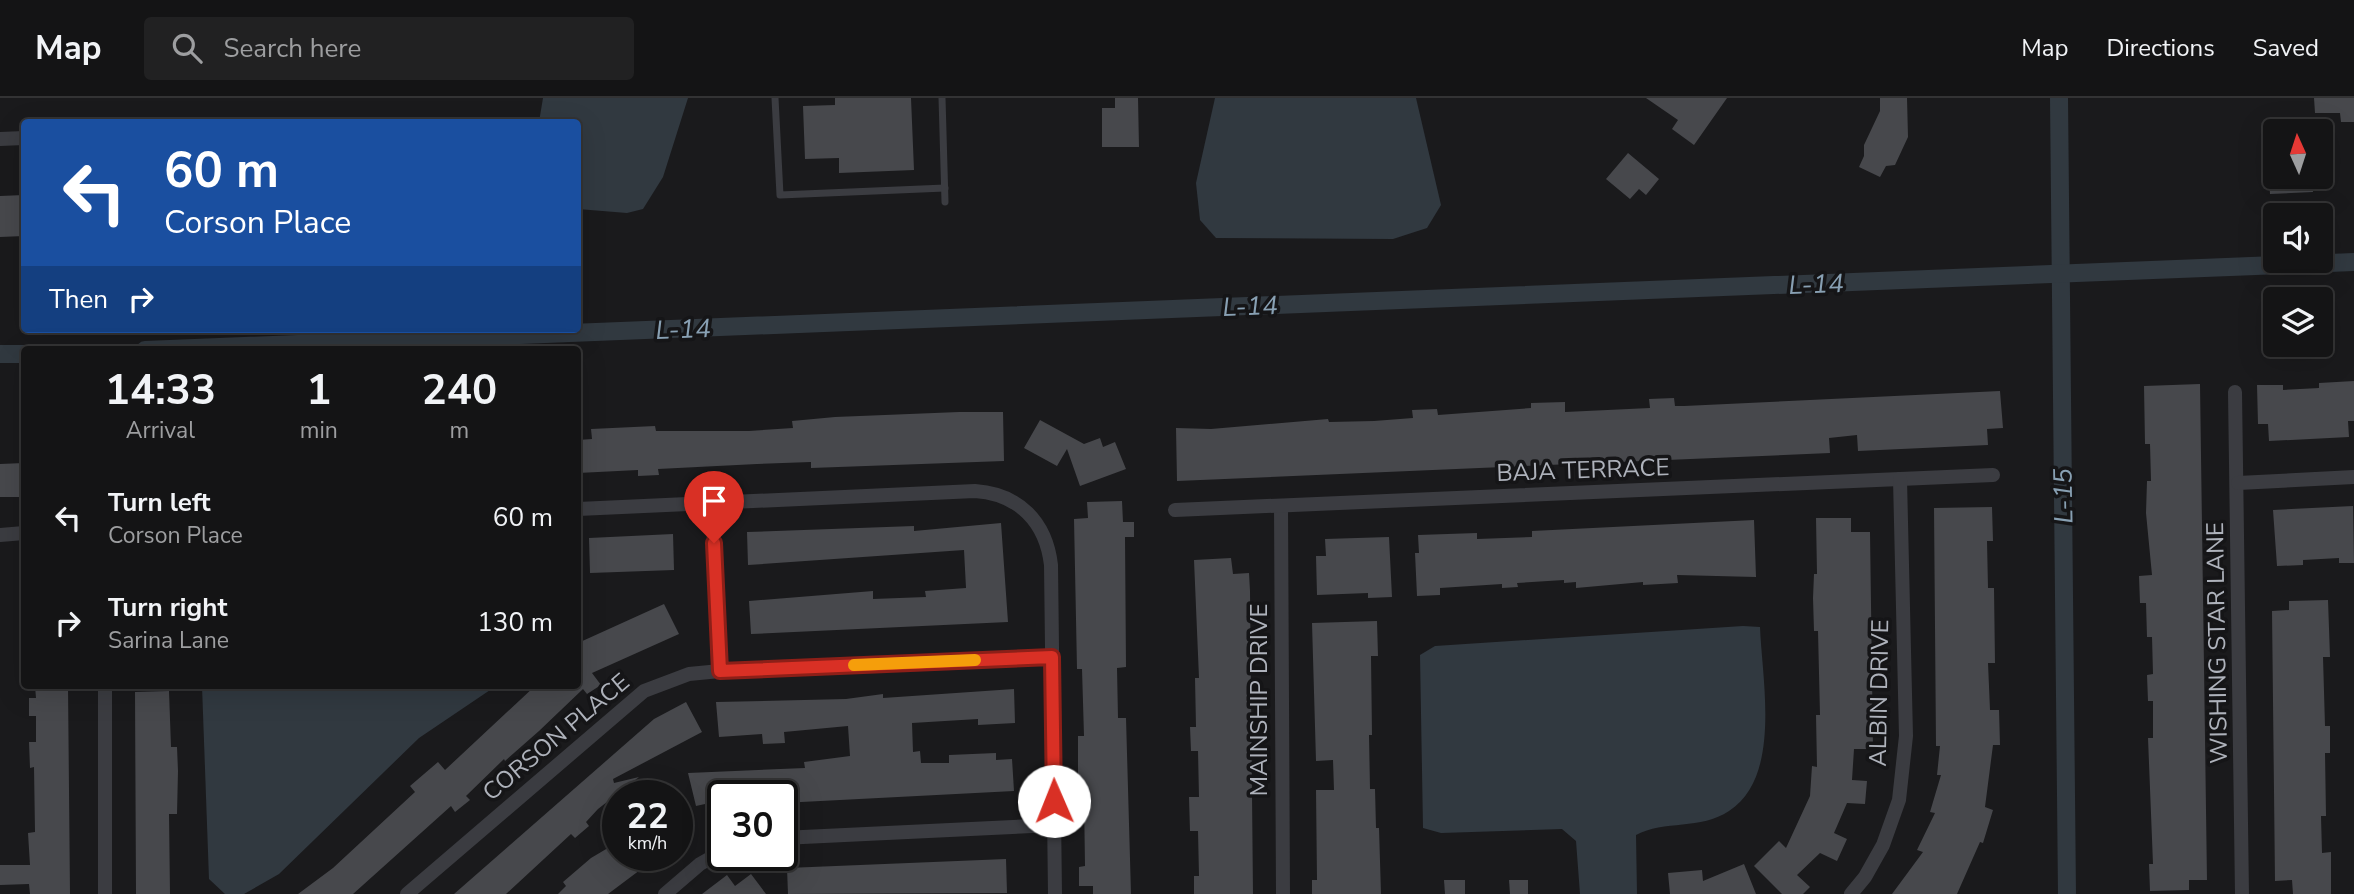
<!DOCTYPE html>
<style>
body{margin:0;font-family:"Nunito Sans",sans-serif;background:#212122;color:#f1f3f6;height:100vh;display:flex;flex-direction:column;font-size:26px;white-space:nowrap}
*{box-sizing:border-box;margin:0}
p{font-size:23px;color:#9d9ea0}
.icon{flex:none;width:38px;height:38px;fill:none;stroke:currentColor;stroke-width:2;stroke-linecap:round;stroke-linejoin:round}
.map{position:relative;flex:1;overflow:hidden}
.drawer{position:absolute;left:21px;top:248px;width:560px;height:343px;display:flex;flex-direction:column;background:#141415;border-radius:7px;box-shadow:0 7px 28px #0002,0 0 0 2px #333334}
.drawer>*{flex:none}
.guide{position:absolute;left:21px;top:21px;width:560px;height:214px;border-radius:7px;box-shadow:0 7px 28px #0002,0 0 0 2px #333334;background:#1a4fa0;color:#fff;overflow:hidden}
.needle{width:46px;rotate:357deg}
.tools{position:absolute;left:2263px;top:21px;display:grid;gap:14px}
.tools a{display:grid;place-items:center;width:70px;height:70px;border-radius:7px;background:#141415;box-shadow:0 7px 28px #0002,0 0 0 2px #333334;font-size:35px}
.speed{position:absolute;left:602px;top:682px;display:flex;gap:14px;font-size:35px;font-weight:700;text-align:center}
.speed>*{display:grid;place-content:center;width:91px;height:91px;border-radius:50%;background:#141415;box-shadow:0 7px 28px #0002,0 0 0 2px #333334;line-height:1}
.speed small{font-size:18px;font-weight:400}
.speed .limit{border:4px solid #111;border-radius:10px;background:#fff;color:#111}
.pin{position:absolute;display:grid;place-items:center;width:60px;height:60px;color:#fff;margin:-72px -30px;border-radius:50% 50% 50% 0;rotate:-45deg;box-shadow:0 0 7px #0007}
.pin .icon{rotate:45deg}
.me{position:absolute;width:77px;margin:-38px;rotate:359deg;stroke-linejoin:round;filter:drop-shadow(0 0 5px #0008)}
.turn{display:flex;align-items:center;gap:24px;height:147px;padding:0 28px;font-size:32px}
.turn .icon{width:91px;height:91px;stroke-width:2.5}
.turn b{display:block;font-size:49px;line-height:60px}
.then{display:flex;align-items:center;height:66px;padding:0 28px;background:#0003;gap:14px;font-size:26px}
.eta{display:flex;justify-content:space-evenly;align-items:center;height:119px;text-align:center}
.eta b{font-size:42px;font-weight:700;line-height:49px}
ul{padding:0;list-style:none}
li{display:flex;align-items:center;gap:21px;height:105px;padding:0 28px}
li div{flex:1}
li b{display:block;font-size:26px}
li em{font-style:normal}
header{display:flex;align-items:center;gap:42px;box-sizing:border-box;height:98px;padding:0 35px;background:#141415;border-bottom:2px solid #333334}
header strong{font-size:33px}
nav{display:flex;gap:38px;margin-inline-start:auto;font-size:24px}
.search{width:490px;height:63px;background:#212122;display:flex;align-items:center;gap:18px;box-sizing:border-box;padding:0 24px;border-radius:7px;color:#9d9ea0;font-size:26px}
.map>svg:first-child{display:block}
.water{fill:#313940}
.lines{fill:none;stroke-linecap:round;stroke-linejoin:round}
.canal{stroke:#313940;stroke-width:18}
.building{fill:#47484c}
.lane{stroke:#3b3c41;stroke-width:7}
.street{stroke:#3b3c41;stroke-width:14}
.route-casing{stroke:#8d1f18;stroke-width:18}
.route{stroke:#d93025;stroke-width:12}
.slow{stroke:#f59e0b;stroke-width:12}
.labels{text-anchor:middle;stroke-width:7;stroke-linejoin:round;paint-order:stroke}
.street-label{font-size:24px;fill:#aeb2bb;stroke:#151517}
.water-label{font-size:26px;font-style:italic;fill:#88a0b3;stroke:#151517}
</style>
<header>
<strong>Map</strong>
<div class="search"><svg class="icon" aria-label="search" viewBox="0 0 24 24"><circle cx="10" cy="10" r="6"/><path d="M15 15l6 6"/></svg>Search here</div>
<nav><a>Map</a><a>Directions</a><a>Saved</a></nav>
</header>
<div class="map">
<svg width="2354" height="796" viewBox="0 0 2354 796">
<rect width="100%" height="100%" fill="#1a1a1c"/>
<g class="water">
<polygon points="543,0 688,0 663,79 643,111 627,115 578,111 578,24 539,24"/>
<polygon points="1215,0 1416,0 1441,107 1427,130 1393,141 1216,140 1200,122 1196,85"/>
<path d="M1743,528L1760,529C1762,582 1782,679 1729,713C1701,732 1664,722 1636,737L1637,796H1580L1576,743L1562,731L1441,735L1423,730L1420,557L1435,548Z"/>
<polygon points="202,588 496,588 419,640 279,776 244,796 225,796 209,781"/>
</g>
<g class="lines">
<g class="canal">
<polyline points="2059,0 2067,796"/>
<polyline points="145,252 2354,164"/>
<polyline points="0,256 24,256"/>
</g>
</g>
<g class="building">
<polygon points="835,0 911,0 914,72 839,75 839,60 805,61 803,8 835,7"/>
<polygon points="1115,0 1138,0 1139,49 1102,49 1102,10 1115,10"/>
<polygon points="1646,0 1727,0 1694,47 1672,31 1678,22"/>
<polygon points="1880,0 1907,0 1908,39 1895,67 1886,68 1880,79 1859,69 1864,58 1864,47 1880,13"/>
<polygon points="2314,0 2354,0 2354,24 2341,24 2340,15 2315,15"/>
<polygon points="1628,55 1659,81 1646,97 1639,91 1630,101 1606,81"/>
<polygon points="2269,79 2312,79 2313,94 2270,96"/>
<polygon points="24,97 24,138 0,139 0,98"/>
<polygon points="2354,283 2354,323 2348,323 2349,339 2269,343 2268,326 2258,326 2257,287 2283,287 2283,292 2319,290 2319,285"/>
<polygon points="2200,286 2207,782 2189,782 2189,792 2150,793 2149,766 2153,766 2148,640 2153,640 2153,603 2148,603 2147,577 2153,576 2152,539 2147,539 2146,505 2140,505 2139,478 2152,477 2146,415 2147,383 2151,383 2150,346 2145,346 2144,288"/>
<polygon points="2000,293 2003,330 1987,331 1988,347 1858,353 1857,337 1829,340 1830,355 1177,383 1176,330 1211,331 1328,321 1329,324 1374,323 1413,320 1412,312 1437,311 1438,317 1531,310 1531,305 1565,304 1565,314 1650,310 1649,301 1674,300 1675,308 1684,308"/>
<polygon points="959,314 1003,314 1004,363 811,370 811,364 757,366 658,371 659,377 638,378 638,372 578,375 578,342 592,341 591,331 655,328 656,333 749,333 793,330 792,323 835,319"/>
<polygon points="1040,322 1084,346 1100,340 1103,349 1115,344 1126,371 1080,388 1067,351 1057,368 1024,350"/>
<polygon points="24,365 24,399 0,399 0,366"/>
<polygon points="1122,403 1123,424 1134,424 1134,439 1125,439 1126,569 1117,570 1118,620 1126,620 1131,796 1093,796 1093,788 1079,788 1079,769 1085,768 1084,700 1078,700 1078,638 1084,638 1082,571 1077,571 1074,421 1088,420 1087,404"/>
<polygon points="2353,408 2354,465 2339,465 2339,460 2303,462 2303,467 2277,468 2273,412"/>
<polygon points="1992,409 1993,443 1987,443 1988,490 1994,490 1995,565 1988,565 1990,612 1999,612 2000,647 1993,647 1985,709 1993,712 1983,745 1980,744 1957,796 1892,796 1923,754 1917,752 1935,715 1930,714 1941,677 1937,677 1940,648 1936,648 1934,410"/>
<polygon points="1816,420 1851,420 1851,434 1870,434 1873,651 1854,651 1852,682 1867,683 1865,706 1847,705 1834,735 1847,741 1837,763 1820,755 1797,777 1810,789 1803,796 1782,796 1754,768 1779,743 1786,750 1810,698 1812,668 1817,669 1816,617 1820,617 1818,533 1814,533 1813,500 1814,476 1817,476"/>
<polygon points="1754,422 1756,479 1677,477 1678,485 1643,487 1643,484 1576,490 1576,484 1564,485 1564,482 1517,485 1518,489 1502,490 1502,486 1440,490 1440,497 1417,498 1415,455 1419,455 1418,437 1477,435 1477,441 1532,439 1532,433"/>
<polygon points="1001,425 1008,524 751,536 749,503 873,493 873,501 926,499 925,493 966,490 964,452 748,467 747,434 914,428 914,433"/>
<polygon points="673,436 674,472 590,475 589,440"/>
<polygon points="1389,439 1392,499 1368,500 1368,495 1317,497 1316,458 1326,458 1325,441"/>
<polygon points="1231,460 1233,476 1249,475 1250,493 1253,796 1194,796 1194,778 1199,778 1198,733 1190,733 1189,699 1199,699 1198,653 1191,653 1190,629 1196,629 1195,580 1199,580 1194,462"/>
<polygon points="2328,502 2330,559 2323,559 2325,628 2330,628 2330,655 2325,655 2326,718 2321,718 2322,755 2331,754 2331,796 2293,796 2292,782 2275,783 2272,513 2289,512 2289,503"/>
<polygon points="664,506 679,536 592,575 601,587 587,596 583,591 539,633 505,663 504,661 466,698 470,702 455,714 451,708 353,796 298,796 333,770 415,694 410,688 438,664 445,672 535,588 578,588 578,545"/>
<polygon points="1377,523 1378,558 1371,558 1372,637 1369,637 1370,691 1375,691 1376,730 1379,730 1381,796 1312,796 1312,782 1317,782 1316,692 1334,692 1333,662 1316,663 1312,525"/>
<polygon points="35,588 68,588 70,796 30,796 29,786 0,787 0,767 30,767 28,735 35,734 34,669 30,670 29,644 36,644 36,618 29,618 29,600 36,600"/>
<polygon points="1014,591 1015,625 978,627 978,621 912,625 913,654 920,653 921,665 949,665 949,657 996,655 996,662 1012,661 1014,693 782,705 782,698 723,698 723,702 696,708 688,675 805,670 804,664 850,658 848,628 784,634 785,645 763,646 762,636 719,639 716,604 846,601 883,596 883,600"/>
<polygon points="169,593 171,649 177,649 178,673 177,716 169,716 170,796 136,796 135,594"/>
<polygon points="686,604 702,634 613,681 614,685 639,679 598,711 586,724 589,728 575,740 571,736 506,796 454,796 654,621"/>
<polygon points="618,744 618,758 642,758 648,766 608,796 558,796 566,788 563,784 591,760"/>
<polygon points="1006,761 1007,795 788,796 787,770"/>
<polygon points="1744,766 1756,796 1670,796 1668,775 1702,772 1703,783"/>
<polygon points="751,776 766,796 702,796 727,777 735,788"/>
<polygon points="1444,782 1465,782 1465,796 1445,796"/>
<polygon points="1509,782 1528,782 1528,796 1510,796"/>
</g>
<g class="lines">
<g class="lane">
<polyline points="775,0 780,97 945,90"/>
<polyline points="942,0 945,104"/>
</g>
<g class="street">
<polyline points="0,41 24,40"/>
<polyline points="2235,294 2242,796"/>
<polyline points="2238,385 2354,379"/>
<polyline points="712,405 720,573"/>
<polyline points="1281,408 1283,796"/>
<path d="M578,411L975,393C1019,396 1046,424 1051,467L1055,796"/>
<polyline points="1175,412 1993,377"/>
<polyline points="0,437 24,435"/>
<polyline points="105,588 105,796"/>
<polyline points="782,740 1054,727"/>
<polyline points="407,796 644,593 689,576 720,573 1052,559"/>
<polyline points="665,796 700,766 723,753"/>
<polyline points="1851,796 1865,779 1883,747 1899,702 1906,638 1900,381"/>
</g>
</g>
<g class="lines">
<defs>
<polyline id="route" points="714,445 720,573 1052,559 1054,703"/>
</defs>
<use href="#route" class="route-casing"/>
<use href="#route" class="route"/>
<polyline class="slow" points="854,567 975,562"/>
</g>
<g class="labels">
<g class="street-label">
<text transform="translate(1583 372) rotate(-2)" y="8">BAJA TERRACE</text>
<text transform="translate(2217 545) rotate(-91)" y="8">WISHING STAR LANE</text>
<text transform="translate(1879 595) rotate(-89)" y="8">ALBIN DRIVE</text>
<text transform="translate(1259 602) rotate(-90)" y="8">MAINSHIP DRIVE</text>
<text transform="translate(556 639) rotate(-40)" y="8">CORSON PLACE</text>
</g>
<g class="water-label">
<text transform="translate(1816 186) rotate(-2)" y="9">L-14</text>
<text transform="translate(1250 208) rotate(-2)" y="9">L-14</text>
<text transform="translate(683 231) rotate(-2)" y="9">L-14</text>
<text transform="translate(2063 398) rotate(-91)" y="9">L-15</text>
</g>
</g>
</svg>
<div class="tools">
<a><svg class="needle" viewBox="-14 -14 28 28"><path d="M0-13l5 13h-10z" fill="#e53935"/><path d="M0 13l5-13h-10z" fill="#9d9ea0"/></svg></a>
<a><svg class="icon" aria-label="sound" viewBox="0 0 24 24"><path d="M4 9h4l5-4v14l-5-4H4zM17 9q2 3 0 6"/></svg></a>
<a><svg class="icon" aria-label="layers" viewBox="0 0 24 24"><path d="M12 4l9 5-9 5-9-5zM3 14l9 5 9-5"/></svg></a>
</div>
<div class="speed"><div>22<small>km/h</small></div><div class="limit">30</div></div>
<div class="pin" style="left:714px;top:445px;background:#d93025"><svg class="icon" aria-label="arrive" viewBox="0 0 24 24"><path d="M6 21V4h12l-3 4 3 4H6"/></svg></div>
<svg class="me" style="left:1054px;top:703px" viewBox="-20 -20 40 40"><circle r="19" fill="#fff"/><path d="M0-13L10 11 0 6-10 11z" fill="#d93025"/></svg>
<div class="guide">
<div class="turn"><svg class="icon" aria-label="left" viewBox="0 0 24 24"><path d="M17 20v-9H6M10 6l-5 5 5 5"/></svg><div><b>60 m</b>Corson Place</div></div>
<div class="then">Then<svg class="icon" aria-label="right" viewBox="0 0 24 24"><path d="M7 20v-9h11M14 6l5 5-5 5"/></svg></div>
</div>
<section class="drawer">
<div class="eta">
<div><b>14:33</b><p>Arrival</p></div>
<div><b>1</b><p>min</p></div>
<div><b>240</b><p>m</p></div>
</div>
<ul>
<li><svg class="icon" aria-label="left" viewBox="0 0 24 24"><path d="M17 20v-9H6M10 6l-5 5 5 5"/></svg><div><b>Turn left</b><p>Corson Place</p></div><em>60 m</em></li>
<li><svg class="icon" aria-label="right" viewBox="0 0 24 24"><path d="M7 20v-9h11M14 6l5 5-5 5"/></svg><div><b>Turn right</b><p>Sarina Lane</p></div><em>130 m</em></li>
</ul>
</section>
</div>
